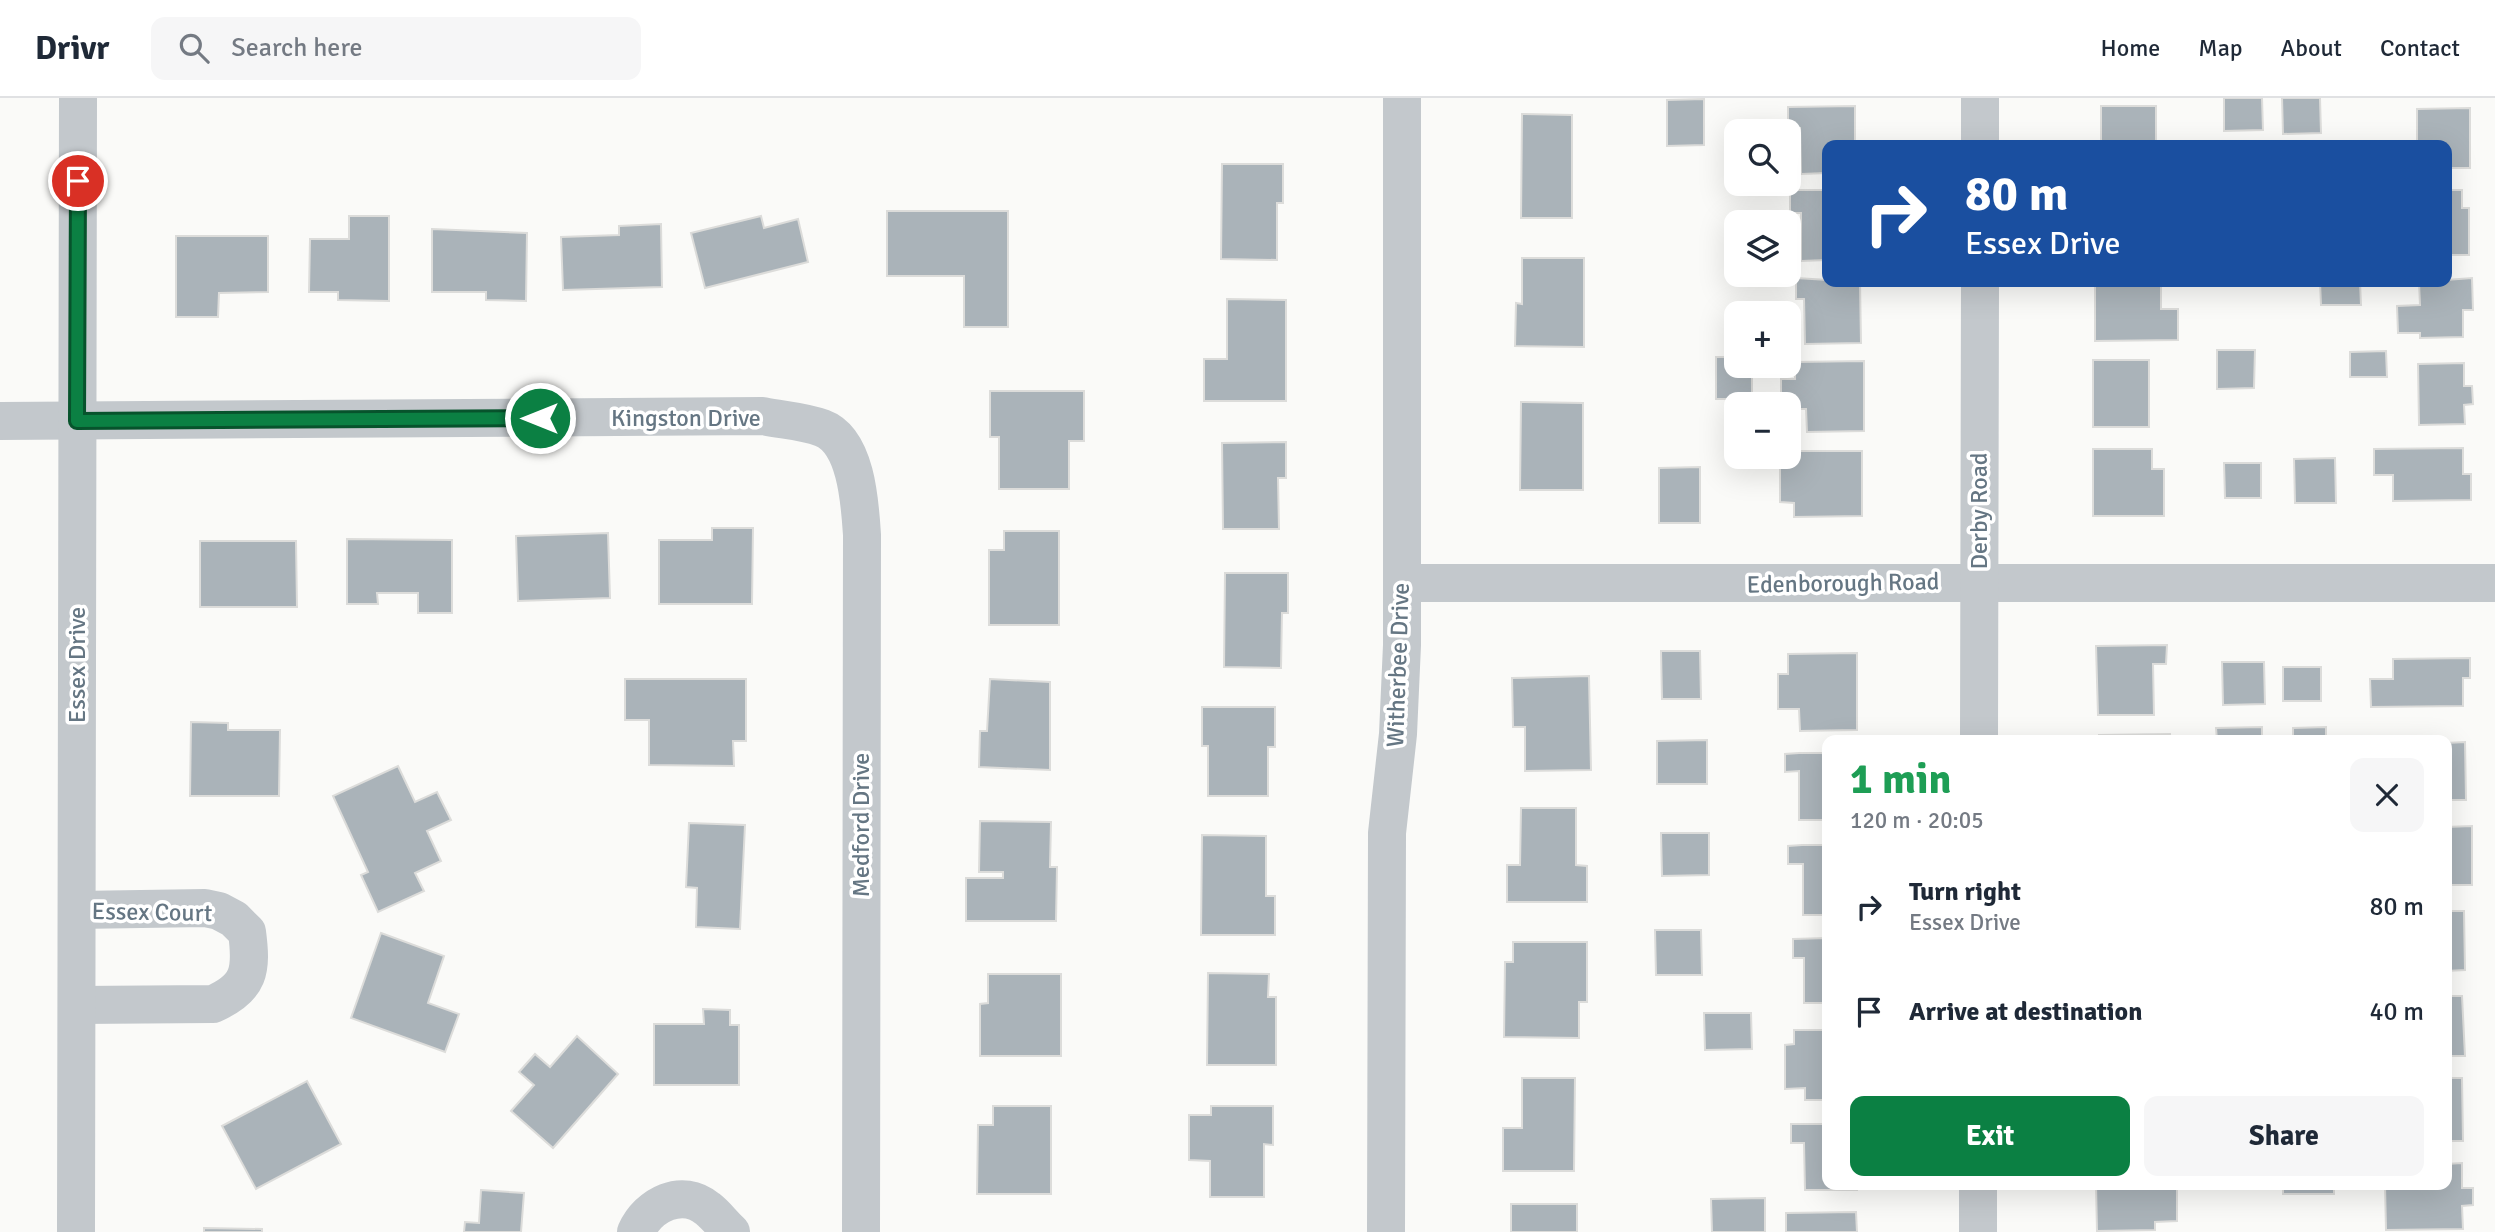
<!DOCTYPE html>
<meta charset="utf-8">
<style>
body{margin:0;font-family:Signika,sans-serif;background:#f6f6f7;color:#1f2937;height:100vh;display:flex;flex-direction:column;font-size:26px;white-space:nowrap}
*{box-sizing:border-box;margin:0}
p{font-size:23px;color:#747a83}
.icon{flex:none;width:38px;height:38px;fill:none;stroke:currentColor;stroke-width:2;stroke-linecap:round;stroke-linejoin:round}
.map{position:relative;flex:1;overflow:hidden}
.side{position:absolute;left:1822px;top:637px;width:630px;height:455px;display:flex;flex-direction:column;background:#fff;border-radius:14px;box-shadow:0 7px 28px #0002}
.side>*{flex:none}
.banner{position:absolute;left:1822px;top:42px;width:630px;height:147px;border-radius:14px;box-shadow:0 7px 28px #0002;background:#1a4fa0;color:#fff;overflow:hidden}
.buttons{position:absolute;left:1724px;top:21px;display:grid;gap:14px}
.buttons a{display:grid;place-items:center;width:77px;height:77px;border-radius:14px;background:#fff;box-shadow:0 7px 28px #0002;font-size:35px}
.pin{position:absolute;display:grid;place-items:center;width:60px;height:60px;color:#fff;margin:-30px;border:4px solid #fff;border-radius:50%;box-shadow:0 2px 7px #0007}
.me{position:absolute;width:77px;margin:-38px;rotate:270deg;stroke-linejoin:round;filter:drop-shadow(0 0 5px #0008)}
.turn{display:flex;align-items:center;gap:24px;height:147px;padding:0 28px;font-size:32px}
.turn .icon{width:91px;height:91px;stroke-width:2.5}
.turn b{display:block;font-size:49px;line-height:60px}
.round{display:grid;place-items:center;flex:none;width:74px;height:74px;border-radius:14px;background:#f6f6f7}
.overview{display:flex;align-items:center;justify-content:space-between;height:119px;padding:0 28px}
h1{font-size:42px;font-weight:800;line-height:52px;color:#1e9e55}
.button{display:flex;gap:14px;margin-top:auto;padding:14px 28px}
.button a{flex:1;height:80px;border-radius:14px;background:#0b8043;color:#fff;font-size:28px;font-weight:800;line-height:80px;text-align:center}
.button a+a{background:#f6f6f7;color:#1f2937}
ul{padding:0;list-style:none}
li{display:flex;align-items:center;gap:21px;height:105px;padding:0 28px}
li div{flex:1}
li b{display:block;font-size:26px}
li em{font-style:normal}
header{display:flex;align-items:center;gap:42px;box-sizing:border-box;height:98px;padding:0 35px;background:#fff;border-bottom:2px solid #e0e1e3}
header strong{font-size:33px}
nav{display:flex;gap:38px;margin-inline-start:auto;font-size:24px}
.search{width:490px;height:63px;background:#f6f6f7;display:flex;align-items:center;gap:18px;box-sizing:border-box;padding:0 24px;border-radius:14px;color:#747a83;font-size:26px}
.map>svg:first-child{display:block}
.building{fill:#aab3b9;stroke:#dcdcda;stroke-width:2}
.lines{fill:none;stroke-linecap:round;stroke-linejoin:round}
.minor{stroke:#c3c8cc;stroke-width:38}
.route-casing{stroke:#07532c;stroke-width:18}
.route{stroke:#0b8043;stroke-width:12}
.labels{text-anchor:middle;stroke-width:7;stroke-linejoin:round;paint-order:stroke}
.street-label{font-size:24px;fill:#657683;stroke:#fff}
</style>
<header>
<strong>Drivr</strong>
<div class="search"><svg class="icon" aria-label="search" viewBox="0 0 24 24"><circle cx="10" cy="10" r="6"/><path d="M15 15l6 6"/></svg>Search here</div>
<nav><a>Home</a><a>Map</a><a>About</a><a>Contact</a></nav>
</header>
<div class="map">
<svg width="2495" height="1134" viewBox="0 0 2495 1134">
<rect width="100%" height="100%" fill="#fafaf8"/>
<g class="building">
<polygon points="2224,0 2262,0 2263,32 2224,33"/>
<polygon points="2282,0 2320,0 2321,35 2283,36"/>
<polygon points="1704,1 1704,47 1667,48 1667,2"/>
<polygon points="1855,8 1855,47 1827,47 1827,75 1801,76 1800,30 1788,30 1788,9"/>
<rect x="2101" y="8" width="55" height="39"/>
<polygon points="2470,10 2470,70 2446,70 2446,47 2417,47 2417,11"/>
<polygon points="1522,16 1572,17 1572,120 1521,120"/>
<polygon points="1222,66 1283,66 1283,105 1277,105 1277,162 1221,161"/>
<polygon points="1790,92 1827,92 1827,162 1801,163 1801,115 1790,115"/>
<polygon points="2446,92 2462,92 2462,110 2469,110 2469,157 2446,157"/>
<polygon points="887,113 1008,113 1008,229 964,229 964,178 887,178"/>
<polygon points="349,118 389,118 389,203 338,202 338,194 309,194 310,141 349,141"/>
<polygon points="761,118 764,130 798,121 808,164 705,190 691,135"/>
<polygon points="661,126 662,189 563,192 561,139 619,137 619,128"/>
<polygon points="432,131 527,135 526,203 486,202 486,194 432,194"/>
<polygon points="176,138 268,138 268,194 219,195 218,219 176,219"/>
<polygon points="1522,160 1584,160 1584,249 1515,248 1516,205 1522,206"/>
<polygon points="1796,180 1860,184 1861,245 1805,246 1804,201 1796,201"/>
<polygon points="2472,180 2473,212 2463,212 2463,239 2420,240 2420,235 2398,235 2397,208 2420,207 2419,184"/>
<polygon points="2095,184 2161,184 2161,211 2178,211 2178,242 2095,243"/>
<polygon points="2320,184 2360,184 2361,207 2321,207"/>
<polygon points="1227,201 1286,202 1286,303 1204,303 1204,261 1227,261"/>
<polygon points="2217,252 2255,252 2254,290 2217,291"/>
<polygon points="2386,253 2387,279 2350,279 2350,254"/>
<polygon points="1716,259 1736,259 1736,268 1752,268 1752,301 1716,301"/>
<rect x="2093" y="262" width="56" height="67"/>
<polygon points="1864,263 1864,333 1807,334 1806,311 1788,311 1788,306 1781,306 1781,281 1795,281 1795,264"/>
<polygon points="2464,265 2464,288 2472,288 2473,306 2464,307 2465,326 2419,327 2418,266"/>
<polygon points="990,293 1084,293 1084,343 1069,343 1069,391 999,391 999,339 990,339"/>
<polygon points="1521,304 1583,305 1583,392 1520,392"/>
<polygon points="1286,344 1286,380 1278,380 1279,431 1223,431 1222,345"/>
<polygon points="2463,350 2463,376 2471,376 2471,402 2393,403 2393,377 2374,377 2374,351"/>
<polygon points="2093,351 2152,351 2152,371 2164,371 2164,418 2093,418"/>
<polygon points="1788,353 1862,353 1862,418 1794,419 1794,405 1780,404 1780,359 1788,359"/>
<polygon points="2335,360 2336,405 2295,405 2294,361"/>
<polygon points="2224,365 2261,365 2261,400 2225,400"/>
<polygon points="1700,369 1700,425 1659,425 1659,370"/>
<polygon points="712,430 753,430 752,506 659,506 659,442 712,442"/>
<polygon points="1004,433 1059,433 1059,527 989,527 989,452 1004,452"/>
<polygon points="608,435 610,500 518,503 516,438"/>
<polygon points="347,441 452,442 452,515 418,515 418,495 377,495 378,506 347,506"/>
<polygon points="200,443 296,443 297,509 200,509"/>
<polygon points="1225,475 1288,475 1288,515 1282,515 1281,570 1224,569"/>
<polygon points="2167,547 2166,566 2153,566 2154,617 2098,617 2096,548"/>
<polygon points="1661,553 1700,553 1701,601 1662,601"/>
<polygon points="1857,555 1857,632 1800,633 1799,611 1778,611 1778,576 1788,576 1788,556"/>
<polygon points="2470,560 2470,580 2463,580 2463,608 2371,609 2370,581 2393,581 2393,561"/>
<polygon points="2222,564 2264,564 2265,606 2223,607"/>
<rect x="2283" y="569" width="38" height="34"/>
<polygon points="1589,578 1591,672 1525,673 1525,629 1513,629 1512,580"/>
<polygon points="625,581 746,581 746,643 733,643 734,668 649,667 649,622 625,622"/>
<polygon points="990,581 1050,584 1050,672 979,669 980,633 987,633"/>
<polygon points="1202,609 1275,609 1275,649 1268,649 1268,698 1208,698 1208,648 1202,648"/>
<polygon points="191,624 228,625 228,632 280,632 279,698 190,698"/>
<polygon points="2262,629 2262,642 2217,642 2216,630"/>
<polygon points="2326,629 2326,642 2293,642 2293,630"/>
<polygon points="2170,636 2170,642 2099,642 2099,637"/>
<polygon points="1707,642 1707,686 1657,686 1657,643"/>
<polygon points="2465,644 2466,702 2446,702 2446,645"/>
<polygon points="1799,655 1827,655 1827,722 1799,722 1799,673 1785,674 1785,656"/>
<polygon points="398,668 415,704 437,694 451,722 427,733 441,763 415,775 424,793 378,814 361,777 368,774 333,698"/>
<polygon points="1521,710 1576,710 1576,767 1587,768 1587,804 1507,804 1507,767 1520,767"/>
<polygon points="980,723 1051,724 1050,769 1057,769 1056,823 966,823 966,780 1003,780 1003,774 979,774"/>
<polygon points="689,725 745,727 740,831 696,829 697,790 686,789"/>
<polygon points="2472,728 2472,787 2446,787 2446,729"/>
<polygon points="1661,735 1709,735 1709,777 1662,778"/>
<polygon points="1202,737 1266,738 1266,798 1275,798 1275,837 1201,837"/>
<polygon points="1802,747 1827,747 1827,817 1803,817 1803,766 1788,766 1788,748"/>
<polygon points="2446,813 2464,813 2465,872 2446,873"/>
<polygon points="1655,832 1701,832 1702,877 1656,877"/>
<polygon points="381,835 444,858 428,905 459,916 445,954 351,920"/>
<polygon points="1827,840 1827,905 1804,905 1804,860 1793,860 1793,841"/>
<polygon points="1513,844 1587,844 1587,904 1579,904 1579,940 1504,939 1505,864 1513,864"/>
<polygon points="1208,875 1269,876 1268,899 1276,899 1276,967 1207,967"/>
<polygon points="988,876 1061,876 1061,958 980,958 980,906 988,905"/>
<polygon points="2446,898 2462,898 2465,958 2446,958"/>
<polygon points="703,911 730,912 730,927 739,927 739,987 654,987 654,926 704,926"/>
<polygon points="1704,915 1751,915 1752,951 1705,952"/>
<polygon points="1794,932 1827,932 1827,1002 1805,1002 1805,990 1785,991 1785,947 1794,946"/>
<polygon points="577,938 618,976 553,1050 511,1013 534,987 519,974 535,956 550,969"/>
<polygon points="1522,980 1575,980 1574,1073 1503,1073 1503,1030 1522,1030"/>
<polygon points="2446,980 2462,980 2463,1043 2446,1043"/>
<polygon points="307,983 341,1046 256,1091 222,1028"/>
<polygon points="993,1008 1051,1008 1051,1096 977,1096 978,1027 993,1027"/>
<polygon points="1211,1008 1273,1008 1273,1047 1264,1046 1264,1099 1210,1099 1210,1063 1189,1062 1189,1017 1211,1017"/>
<polygon points="1791,1026 1827,1026 1827,1087 1857,1087 1857,1092 1805,1092 1804,1045 1791,1045"/>
<polygon points="2462,1065 2462,1090 2473,1090 2473,1107 2462,1108 2463,1131 2386,1132 2385,1087 2446,1087 2446,1066"/>
<polygon points="2096,1087 2177,1087 2177,1123 2155,1124 2155,1132 2097,1133"/>
<rect x="2217" y="1087" width="41" height="2"/>
<rect x="2283" y="1087" width="51" height="9"/>
<polygon points="481,1092 524,1095 521,1134 464,1134 465,1124 479,1125"/>
<polygon points="1765,1100 1765,1134 1712,1134 1711,1101"/>
<rect x="1511" y="1106" width="66" height="28"/>
<polygon points="1856,1114 1857,1134 1786,1134 1786,1115"/>
<polygon points="204,1130 262,1131 262,1134 204,1134"/>
</g>
<g class="lines">
<g class="minor">
<polyline points="1980,47 1980,0"/>
<path d="M0,323L763,318C782,322 804,323 822,330C857,343 860,407 862,437L861,1134"/>
<polyline points="1402,485 2495,485"/>
<polyline points="1979,642 1980,184"/>
<path d="M77,812L205,810L219,813L234,821L247,834C252,872 250,890 213,906L78,907"/>
<polyline points="76,1134 78,0"/>
<path d="M636,1134C648,1107 682,1089 708,1111C716,1117 723,1127 731,1134"/>
<polyline points="1386,1134 1387,735 1398,636 1402,547 1402,0"/>
<polyline points="1978,1134 1978,1087"/>
</g>
</g>
<g class="lines">
<defs>
<polyline id="route" points="78,83 77,323 540,320"/>
</defs>
<use href="#route" class="route-casing"/>
<use href="#route" class="route"/>
</g>
<g class="labels">
<g class="street-label">
<text x="686" y="328">Kingston Drive</text>
<text transform="translate(1979 413) rotate(-90)" y="8">Derby Road</text>
<text transform="translate(1843 485) rotate(-1)" y="8">Edenborough Road</text>
<text transform="translate(77 567) rotate(-90)" y="8">Essex Drive</text>
<text transform="translate(1398 567) rotate(-88)" y="8">Witherbee Drive</text>
<text transform="translate(861 727) rotate(-90)" y="8">Medford Drive</text>
<text transform="translate(152 814) rotate(1)" y="8">Essex Court</text>
</g>
</g>
</svg>
<div class="buttons">
<a><svg class="icon" aria-label="search" viewBox="0 0 24 24"><circle cx="10" cy="10" r="6"/><path d="M15 15l6 6"/></svg></a>
<a><svg class="icon" aria-label="layers" viewBox="0 0 24 24"><path d="M12 4l9 5-9 5-9-5zM3 14l9 5 9-5"/></svg></a>
<a>+</a>
<a>−</a>
</div>
<div class="pin" style="left:78px;top:83px;background:#d93025"><svg class="icon" aria-label="arrive" viewBox="0 0 24 24"><path d="M6 21V4h12l-3 4 3 4H6"/></svg></div>
<svg class="me" style="left:540px;top:320px" viewBox="-20 -20 40 40"><circle r="17" fill="#0b8043" stroke="#fff" stroke-width="3"/><path d="M0-11L8 9 0 5-8 9z" fill="#fff"/></svg>
<div class="banner">
<div class="turn"><svg class="icon" aria-label="right" viewBox="0 0 24 24"><path d="M7 20v-9h11M14 6l5 5-5 5"/></svg><div><b>80 m</b>Essex Drive</div></div>
</div>
<section class="side">
<div class="overview"><div><h1>1 min</h1><p>120 m · 20:05</p></div><a class="round"><svg class="icon" aria-label="close" viewBox="0 0 24 24"><path d="M6 6l12 12M18 6L6 18"/></svg></a></div>
<ul>
<li><svg class="icon" aria-label="right" viewBox="0 0 24 24"><path d="M7 20v-9h11M14 6l5 5-5 5"/></svg><div><b>Turn right</b><p>Essex Drive</p></div><em>80 m</em></li>
<li><svg class="icon" aria-label="arrive" viewBox="0 0 24 24"><path d="M6 21V4h12l-3 4 3 4H6"/></svg><div><b>Arrive at destination</b></div><em>40 m</em></li>
</ul>
<div class="button"><a>Exit</a><a>Share</a></div>
</section>
</div>
